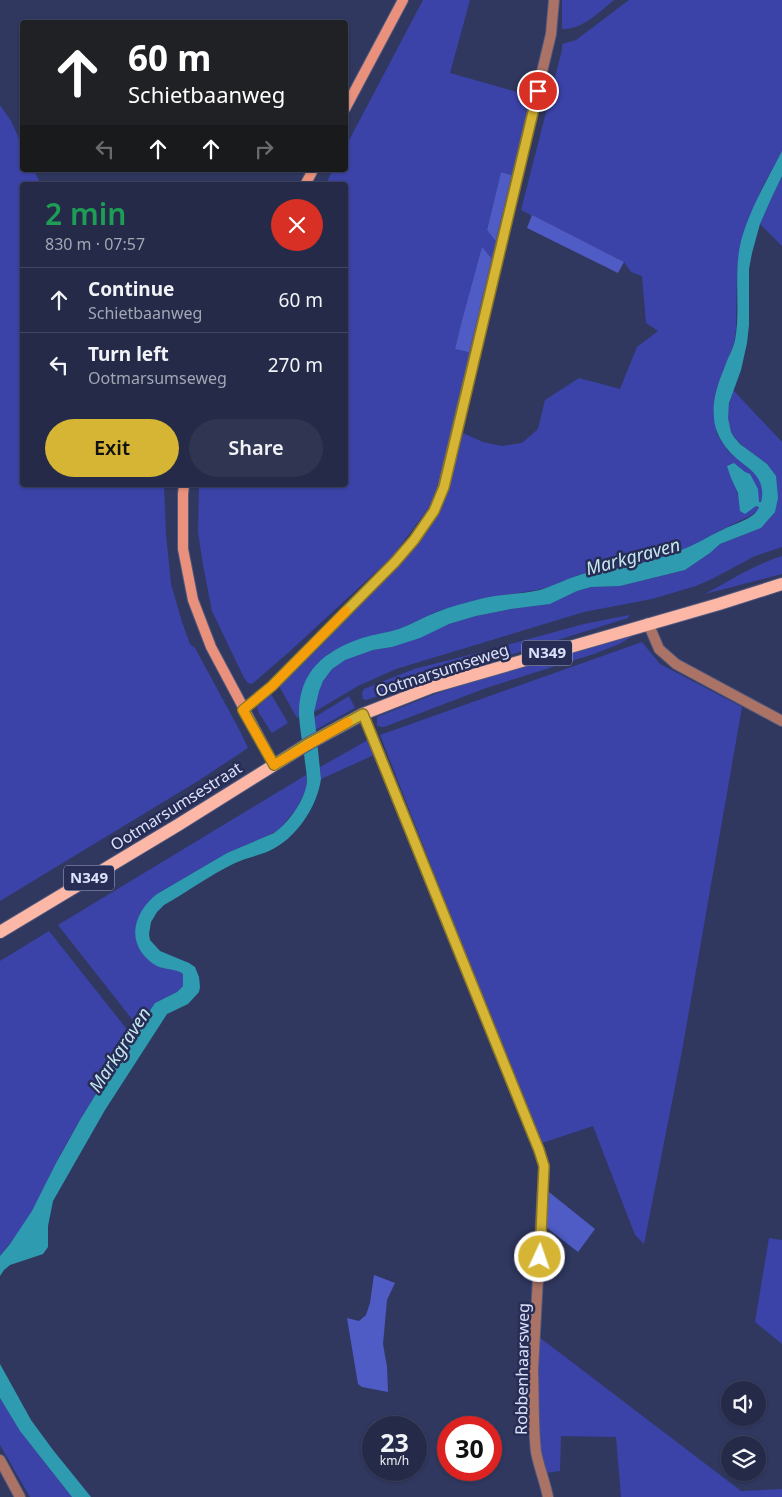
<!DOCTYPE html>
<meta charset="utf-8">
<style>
body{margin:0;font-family:"Noto Sans",sans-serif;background:#303652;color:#f1f3f6;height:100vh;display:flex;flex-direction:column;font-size:19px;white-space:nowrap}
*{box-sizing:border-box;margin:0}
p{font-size:16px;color:#a3a7b4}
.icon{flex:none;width:28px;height:28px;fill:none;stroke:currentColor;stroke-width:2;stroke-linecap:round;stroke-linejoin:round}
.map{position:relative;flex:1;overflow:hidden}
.drawer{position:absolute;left:20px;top:182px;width:328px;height:305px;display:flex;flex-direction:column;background:#242a48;border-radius:5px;box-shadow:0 1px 4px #0004,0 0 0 1px #414660}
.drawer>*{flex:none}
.top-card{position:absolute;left:20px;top:20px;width:328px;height:152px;border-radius:5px;box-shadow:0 1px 4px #0004,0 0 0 1px #414660;background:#202124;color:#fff;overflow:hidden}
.buttons{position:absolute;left:721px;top:1381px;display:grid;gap:10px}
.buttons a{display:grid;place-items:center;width:45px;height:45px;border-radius:50%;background:#242a48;box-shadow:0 1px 4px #0004,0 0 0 1px #414660;font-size:25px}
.speed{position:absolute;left:362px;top:1416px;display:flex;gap:10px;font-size:25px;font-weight:700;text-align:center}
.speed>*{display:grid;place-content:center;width:65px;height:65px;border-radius:50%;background:#242a48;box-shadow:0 1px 4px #0004,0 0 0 1px #414660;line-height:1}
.speed small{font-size:12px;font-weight:400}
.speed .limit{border:8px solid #d22;background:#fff;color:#111}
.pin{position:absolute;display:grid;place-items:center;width:42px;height:42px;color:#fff;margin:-21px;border:2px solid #fff;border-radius:50%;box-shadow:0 1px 5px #0007}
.me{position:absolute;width:55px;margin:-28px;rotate:3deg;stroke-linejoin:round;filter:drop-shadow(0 0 4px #0008)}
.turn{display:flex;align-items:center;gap:18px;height:105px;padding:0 25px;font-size:22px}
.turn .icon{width:65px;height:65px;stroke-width:2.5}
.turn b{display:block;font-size:35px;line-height:42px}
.lanes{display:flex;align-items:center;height:48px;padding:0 25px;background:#0003;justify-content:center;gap:25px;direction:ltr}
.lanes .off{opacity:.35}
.round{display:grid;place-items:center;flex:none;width:52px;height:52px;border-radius:26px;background:#303652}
.headline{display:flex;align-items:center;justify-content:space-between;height:85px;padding:0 25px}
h1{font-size:30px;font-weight:600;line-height:38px;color:#1e9e55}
.cta{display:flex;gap:10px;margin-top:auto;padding:10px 25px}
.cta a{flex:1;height:58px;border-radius:30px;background:#d6b534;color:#111;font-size:20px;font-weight:600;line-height:58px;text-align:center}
.cta a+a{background:#303652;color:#f1f3f6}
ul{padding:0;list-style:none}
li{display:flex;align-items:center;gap:15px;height:65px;padding:0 25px;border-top:1px solid #414660}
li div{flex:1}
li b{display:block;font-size:19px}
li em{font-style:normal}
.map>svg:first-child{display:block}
.green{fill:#3b43a8}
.forest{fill:#4f5cc6}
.water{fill:#2f9bb0}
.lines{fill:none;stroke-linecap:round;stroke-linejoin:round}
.minor-casing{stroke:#4f577c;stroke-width:12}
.secondary-casing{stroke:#4f577c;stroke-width:12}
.primary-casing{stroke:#4f577c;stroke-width:14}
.minor{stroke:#ab7366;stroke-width:10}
.secondary{stroke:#e9917c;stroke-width:10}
.primary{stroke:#fcb7a6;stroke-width:12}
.route-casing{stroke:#8b7622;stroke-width:12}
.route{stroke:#d6b534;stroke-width:9}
.slow{stroke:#f59e0b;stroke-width:9}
.labels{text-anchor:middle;stroke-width:5;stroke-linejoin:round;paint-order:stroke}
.shield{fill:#272d54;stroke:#a5acc9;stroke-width:1}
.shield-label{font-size:15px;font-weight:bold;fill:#dbe2fb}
.street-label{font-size:16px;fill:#dbe2fb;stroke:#272d54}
.water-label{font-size:18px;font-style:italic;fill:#c5e9f1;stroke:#272d54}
</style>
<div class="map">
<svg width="782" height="1497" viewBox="0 0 782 1497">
<rect width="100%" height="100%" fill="#303860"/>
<g class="green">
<polygon points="423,0 470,0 450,73 538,98 518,177 501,172 487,230 500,247 496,264 482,248 461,324 455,349 472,353 440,477 430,506 392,557 289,652 252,684 248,683 244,678 212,611 203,565 198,532 199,485 345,485 345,185 325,185 333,170 345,170 345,148"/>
<path d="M562,0H614C599,12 582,30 562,29Z"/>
<polygon points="629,0 782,0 782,151 762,188 741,242 737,271 736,329 734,343 716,393 714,417 717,434 728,451 757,475 762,484 763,492 761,502 758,502 758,489 738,466 731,478 735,485 739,499 760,507 758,510 750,516 717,532 701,541 683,550 664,557 612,569 588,573 578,575 557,585 537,590 485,598 438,611 398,630 362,638 328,654 300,704 299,716 297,718 279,686 399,565 424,535 437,512 446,492 463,433 483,442 502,446 522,443 538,429 545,400 579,378 620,389 637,347 658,331 646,323 642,276 631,272 624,262 521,210 562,50 562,44 576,40"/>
<polygon points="0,105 11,121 22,145 22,170 34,170 41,185 22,185 22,485 164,485 166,534 171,584 182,622 190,644 195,648 240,731 248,748 198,781 0,901"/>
<polygon points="782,176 782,246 760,224 771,199"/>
<path d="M733,390L782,442V547L755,556L712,579L696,586L652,599L584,612L396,669L358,686L314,712L318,691L323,681L332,669L344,660L373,650L392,647L449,624L476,616L511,609L550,604L577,591L591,587L620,586L685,570L710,553L720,544L761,528L767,464C735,440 719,434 733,390Z"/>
<path d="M782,556V574L705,594C731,580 754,565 782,556Z"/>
<polygon points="629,615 628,618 366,700 363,699 362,693 364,689 414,669 489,650 584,624"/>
<polygon points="633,636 619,644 594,654 486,688 384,727 377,726 377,717 433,695 490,675"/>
<polygon points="642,642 660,664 742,707 682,1051 644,1244 635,1235 593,1126 542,1143 524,1104 380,735"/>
<polygon points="271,694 288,723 272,733 259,713 257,707"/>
<polygon points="349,696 355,708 315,730 315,717"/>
<polygon points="368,740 374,755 321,779 320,767"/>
<polygon points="306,775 306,790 302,798 296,809 279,830 258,840 227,853 157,894 135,932 174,969 183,974 183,986 177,992 155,1003 139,1028 58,925"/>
<path d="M49,931L133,1037C105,1078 78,1121 55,1165C47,1180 41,1197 32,1213C23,1228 11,1242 0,1256V961Z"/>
<polygon points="769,1238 782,1240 782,1344 755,1322"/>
<polygon points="539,1337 741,1491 782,1489 782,1497 621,1497 616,1437 561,1436 560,1471 545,1473 538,1447 537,1381"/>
<polygon points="0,1398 20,1431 72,1497 30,1497 0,1445"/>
</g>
<g class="forest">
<polygon points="501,172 518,177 500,247 487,230"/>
<polygon points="532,215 624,262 618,273 527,228"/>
<polygon points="482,247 496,264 472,353 455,349 461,324"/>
<polygon points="549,1192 595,1229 578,1252 546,1227"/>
<polygon points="374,1275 395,1283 387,1300 383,1344 387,1367 388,1392 362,1387 358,1384 347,1318 359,1321 366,1315 370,1303"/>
</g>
<g class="water">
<path d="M782,151V176L771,199L760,224L752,253L749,269V325L747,343L741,370L729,403L728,418L731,432L734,437L740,444L767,464L776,476L778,498L775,512L761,528L720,544L710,553L685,570L620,586L591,587L577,591L550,604L511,609L476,616L449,624L420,638L392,647L373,650L345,660L332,669L323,681L319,691L314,712L321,779C317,807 296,839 269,851C258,856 245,858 233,864C210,875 187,892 164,905L157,912L151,922L149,934L150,940L160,951L189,963L195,967L199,977L200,987L199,992L188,1004L167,1014L105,1110L53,1201L48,1226V1247L43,1254L10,1265L4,1270L0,1276V1256L10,1244L32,1211L55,1165L80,1120L115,1063L155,1003L177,992L183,986V974C175,968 165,970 157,966C151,963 146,958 142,953C127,932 139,908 157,894L227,853L274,833C287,824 300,806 305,791C309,780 305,765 304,754C302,741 300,729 299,716C298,672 324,651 362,638C374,634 387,633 399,629C412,624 424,617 437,612C452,606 469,602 484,598C502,594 522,594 540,590C556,585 570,577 586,573C595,571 604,571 612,569C636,565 659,559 681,550C696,545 708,536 722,530C733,524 755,519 759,507L756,506L745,514L740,511L738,493L731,478L727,466L734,463L745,472L750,474L758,489L759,502H761C768,474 744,468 729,451C721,442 714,429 714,417C712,401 718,383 724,369C727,359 733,350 735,340C741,308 733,274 741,241C750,209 767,180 782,151Z"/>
<polygon points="0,1364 31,1420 53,1450 91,1497 72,1497 20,1431 0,1398"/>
</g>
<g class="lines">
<defs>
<g id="minor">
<polyline points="648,623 659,649 676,664 782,721"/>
<polyline points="243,710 272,686 395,562 414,540 434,511 443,487 551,34 554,0"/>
<path d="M363,714L539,1150L544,1166L533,1370C534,1397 533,1425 536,1452C539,1467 545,1482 548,1497"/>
<polyline points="0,1460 20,1497"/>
</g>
<g id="secondary">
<polyline points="345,109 403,0"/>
<polyline points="305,185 313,170"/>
<polyline points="184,485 183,494 183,549 193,600 211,647 274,765"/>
</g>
<polyline id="primary" points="0,932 178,825 306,745 363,714 432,687 719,604 782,584"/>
</defs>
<use href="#minor" class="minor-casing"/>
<use href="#secondary" class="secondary-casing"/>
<use href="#primary" class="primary-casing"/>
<use href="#minor" class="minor"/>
<use href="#secondary" class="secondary"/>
<use href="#primary" class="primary"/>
</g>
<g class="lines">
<defs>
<polyline id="route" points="538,91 444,487 434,511 414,540 395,562 272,686 243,710 274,765 306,745 363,714 539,1150 544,1166 540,1257"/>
</defs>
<use href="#route" class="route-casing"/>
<use href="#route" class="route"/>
<polyline class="slow" points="346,611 272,686 243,710 274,765 348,722"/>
</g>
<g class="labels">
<g class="shield">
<rect x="522" y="640.5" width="50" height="25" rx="4"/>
<rect x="64" y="865.5" width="50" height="25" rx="4"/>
</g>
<g class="shield-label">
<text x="547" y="658">N349</text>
<text x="89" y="883">N349</text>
</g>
<g class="street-label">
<text transform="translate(442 670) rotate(-18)" y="6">Ootmarsumseweg</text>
<text transform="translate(176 806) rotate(-32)" y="6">Ootmarsumsestraat</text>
<text transform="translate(522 1369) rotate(-89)" y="6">Robbenhaarsweg</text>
</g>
<g class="water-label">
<text transform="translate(633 557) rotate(-15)" y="6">Markgraven</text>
<text transform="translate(120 1050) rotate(-57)" y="6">Markgraven</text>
</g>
</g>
</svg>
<div class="buttons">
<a><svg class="icon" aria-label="sound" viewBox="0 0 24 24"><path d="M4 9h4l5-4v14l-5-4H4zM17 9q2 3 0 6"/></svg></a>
<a><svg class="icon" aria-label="layers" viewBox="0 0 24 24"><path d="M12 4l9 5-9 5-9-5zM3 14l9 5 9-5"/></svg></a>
</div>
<div class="speed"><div>23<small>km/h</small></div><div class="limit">30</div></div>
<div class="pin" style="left:538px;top:91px;background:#d93025"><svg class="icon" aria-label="arrive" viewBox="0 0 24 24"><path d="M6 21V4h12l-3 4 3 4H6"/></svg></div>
<svg class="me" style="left:540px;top:1257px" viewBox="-20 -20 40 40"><circle r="17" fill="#d6b534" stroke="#fff" stroke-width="3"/><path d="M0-11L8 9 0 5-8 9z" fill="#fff"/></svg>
<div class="top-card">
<div class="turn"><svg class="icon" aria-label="ahead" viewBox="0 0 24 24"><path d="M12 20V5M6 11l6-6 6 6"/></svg><div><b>60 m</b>Schietbaanweg</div></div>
<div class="lanes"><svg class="icon off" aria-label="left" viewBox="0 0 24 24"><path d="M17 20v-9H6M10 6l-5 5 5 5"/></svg><svg class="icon" aria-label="ahead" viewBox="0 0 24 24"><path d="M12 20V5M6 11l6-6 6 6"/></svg><svg class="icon" aria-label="ahead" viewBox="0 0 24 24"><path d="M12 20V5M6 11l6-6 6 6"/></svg><svg class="icon off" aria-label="right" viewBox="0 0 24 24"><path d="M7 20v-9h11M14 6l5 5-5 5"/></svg></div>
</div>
<section class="drawer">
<div class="headline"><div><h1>2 min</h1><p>830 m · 07:57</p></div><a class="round" style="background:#d93025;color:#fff"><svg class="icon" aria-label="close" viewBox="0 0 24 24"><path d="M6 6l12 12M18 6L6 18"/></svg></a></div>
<ul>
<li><svg class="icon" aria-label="ahead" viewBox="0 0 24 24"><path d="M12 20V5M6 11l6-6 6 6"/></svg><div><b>Continue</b><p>Schietbaanweg</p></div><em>60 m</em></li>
<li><svg class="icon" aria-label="left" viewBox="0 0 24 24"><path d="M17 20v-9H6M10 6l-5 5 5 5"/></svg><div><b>Turn left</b><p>Ootmarsumseweg</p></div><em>270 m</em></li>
</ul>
<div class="cta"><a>Exit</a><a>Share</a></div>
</section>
</div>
